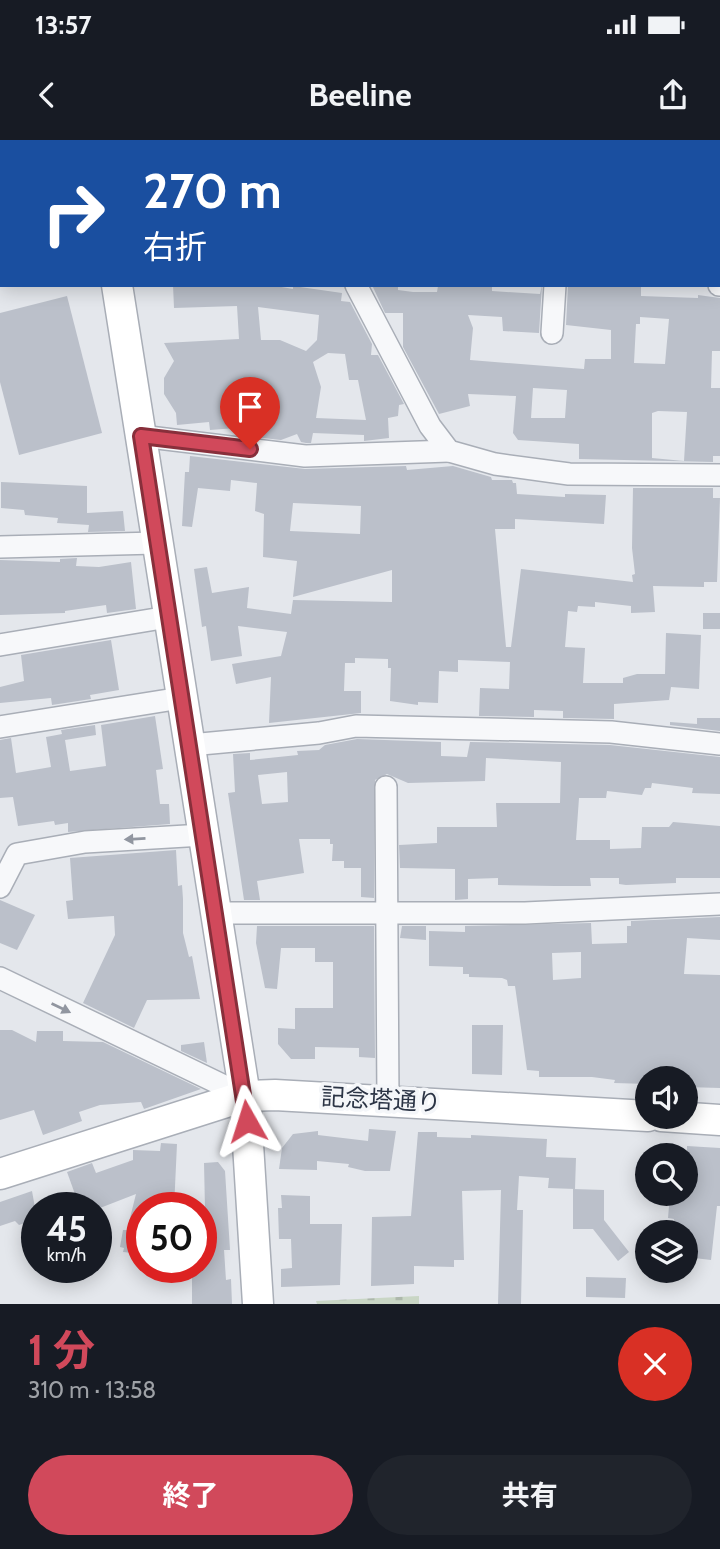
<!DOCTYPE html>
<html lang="ja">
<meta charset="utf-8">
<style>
body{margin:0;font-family:Cabin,"Noto Sans JP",sans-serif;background:#20242c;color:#f1f3f6;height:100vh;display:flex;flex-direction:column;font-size:26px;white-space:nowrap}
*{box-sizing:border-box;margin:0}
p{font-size:23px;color:#9ea1a6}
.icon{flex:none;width:38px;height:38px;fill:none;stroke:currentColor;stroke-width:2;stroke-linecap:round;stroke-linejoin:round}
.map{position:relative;height:1164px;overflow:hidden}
.drawer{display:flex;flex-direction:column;background:#171b24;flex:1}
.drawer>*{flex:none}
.guide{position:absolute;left:0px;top:0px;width:721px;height:147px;box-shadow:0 4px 18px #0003;background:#1a4fa0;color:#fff;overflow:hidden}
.buttons{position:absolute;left:635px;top:926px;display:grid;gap:14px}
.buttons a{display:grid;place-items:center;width:63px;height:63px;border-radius:50%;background:#171b24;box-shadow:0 4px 18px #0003;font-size:35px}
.speed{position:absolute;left:21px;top:1052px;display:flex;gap:14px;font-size:35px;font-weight:700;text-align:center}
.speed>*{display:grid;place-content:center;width:91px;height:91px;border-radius:50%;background:#171b24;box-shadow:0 4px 18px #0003;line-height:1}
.speed small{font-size:18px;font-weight:400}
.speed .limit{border:10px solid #d22;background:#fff;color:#111}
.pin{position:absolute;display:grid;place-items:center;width:60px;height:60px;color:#fff;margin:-72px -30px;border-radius:50% 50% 50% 0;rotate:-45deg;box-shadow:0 0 7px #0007}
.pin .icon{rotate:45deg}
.me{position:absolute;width:77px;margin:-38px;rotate:354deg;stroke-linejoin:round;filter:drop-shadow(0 0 5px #0008)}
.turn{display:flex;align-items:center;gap:24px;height:147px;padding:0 28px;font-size:32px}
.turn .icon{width:91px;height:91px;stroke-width:2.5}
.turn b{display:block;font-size:49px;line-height:60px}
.round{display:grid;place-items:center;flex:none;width:74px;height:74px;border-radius:37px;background:#20242c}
.head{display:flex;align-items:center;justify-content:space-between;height:119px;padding:0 28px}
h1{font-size:42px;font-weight:700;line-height:52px;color:#d1495b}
.cta{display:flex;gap:14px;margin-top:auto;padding:14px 28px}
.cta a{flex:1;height:80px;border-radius:42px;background:#d1495b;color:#fff;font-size:28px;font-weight:700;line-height:80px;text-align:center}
.cta a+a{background:#20242c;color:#f1f3f6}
.status{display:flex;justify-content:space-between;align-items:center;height:49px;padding:0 35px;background:#171b24;direction:ltr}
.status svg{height:19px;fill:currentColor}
header{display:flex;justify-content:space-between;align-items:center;height:91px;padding:0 28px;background:#171b24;font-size:32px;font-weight:700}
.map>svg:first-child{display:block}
.cemetery{fill:url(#cemetery-stones)}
.building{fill:#bbc0ca;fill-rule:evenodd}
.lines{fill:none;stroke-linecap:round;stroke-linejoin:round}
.street-casing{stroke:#a9aeb7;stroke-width:24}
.secondary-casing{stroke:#a9aeb7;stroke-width:33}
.street{stroke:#f7f8fa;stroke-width:21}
.secondary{stroke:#fff;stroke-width:30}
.oneway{fill:#9196a0}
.route-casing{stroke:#882f3b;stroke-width:18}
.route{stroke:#d1495b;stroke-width:12}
.labels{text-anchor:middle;stroke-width:7;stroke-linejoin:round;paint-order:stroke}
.street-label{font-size:24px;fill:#2b3445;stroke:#f4f6f9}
</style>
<div class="status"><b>13:57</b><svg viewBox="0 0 49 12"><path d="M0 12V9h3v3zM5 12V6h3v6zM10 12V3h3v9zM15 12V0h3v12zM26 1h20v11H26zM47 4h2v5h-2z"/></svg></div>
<header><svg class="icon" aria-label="back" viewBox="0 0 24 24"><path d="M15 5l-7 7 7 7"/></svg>Beeline<svg class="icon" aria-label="share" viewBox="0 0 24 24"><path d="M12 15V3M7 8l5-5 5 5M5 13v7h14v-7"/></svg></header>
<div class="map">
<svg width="720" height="1164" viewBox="0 0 720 1164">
<defs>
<pattern id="cemetery-stones" width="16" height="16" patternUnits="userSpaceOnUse" patternTransform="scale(1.75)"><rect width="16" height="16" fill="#c9d6c5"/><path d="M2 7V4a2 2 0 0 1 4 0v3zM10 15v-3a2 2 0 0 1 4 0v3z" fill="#adb8ab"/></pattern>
</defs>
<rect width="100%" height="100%" fill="#e4e7ec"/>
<polygon class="cemetery" points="419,1156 419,1164 317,1164 316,1161"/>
<g class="building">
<path d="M173,145H270L293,149V146L342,153L341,161L350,162L372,204L371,215H378L404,264L399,265L398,276L388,278L389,298L364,301V295L313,293L311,303H306L301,302L297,294L281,300L237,295L236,288L210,290L209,282L177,285L176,273L164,254V238L174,221L164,203L239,199L237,166L174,168ZM258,167L319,175L317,200L306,211L280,200H261ZM328,213L345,214L349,240H358L366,280L316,278L321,247L313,222Z"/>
<path d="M372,145H398V150L413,152H437L438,146L444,145H492V151L540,154L542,145L539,193L503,191L502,177L468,175L473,188L470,220L584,229L585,219H611V190L566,185L568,145H641V156L698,158V155L720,158V211H712L711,248H720V316H713V322L579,319V304L518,300L513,293L516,256L468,254L470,266L439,274L403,207V173H385ZM640,177L669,179L665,224L634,223L636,184H640ZM533,248L567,250L565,278H531ZM658,271L687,272L684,321L652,318V273Z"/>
<polygon points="67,156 102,293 19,315 0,242 0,173"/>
<path d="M190,316L305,329L406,326L407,330L453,326L491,337L492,340H512L513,343H516L517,354L565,357V354L606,355L604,384L515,379V389H495L506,507H511L521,429L633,442L632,435L635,434L632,408L633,348H713V358H720L717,442H704V447L653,446L655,472L631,473V466L595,462V467L578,466L577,472L568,471L565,507L585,508L583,543H623V538L637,534H665L666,493L701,495L699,549L671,547L669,560L614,564V579L563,578V571L534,570V577L479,576L480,548L509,549L510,522L458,520V532L439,531L438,563L418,562V565L390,561L391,528H388V519L355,518V523H345L344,551H361V573L269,583L271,537L236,544L232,524L281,516L287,492L238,486L242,516L211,521L206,486L202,487L194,429L207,427L212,453L249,447L247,468L291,474L293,460L392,462V430L293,457L297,421L263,417L264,374L255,371L257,343L231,340L230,351L198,348L192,387L182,386L185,332H189ZM293,363L361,366L360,394L290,391Z"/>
<polygon points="1,342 87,346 87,373 123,371 125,391 88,392 89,385 57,383 58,378 25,375 24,370 1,368"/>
<polygon points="77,418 76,426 99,427 131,422 136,469 107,473 106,465 65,471 65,473 0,475 0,420 60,422 60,419"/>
<rect x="703" y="473" width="17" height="16"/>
<polygon points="111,500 119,550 90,555 91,559 52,565 51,558 0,563 0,547 24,541 21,515"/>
<polygon points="155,576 163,629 156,630 160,664 169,664 170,684 68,692 68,683 55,685 54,681 18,686 13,657 0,658 0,600 11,598 16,633 51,627 46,597 62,594 61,590 95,585 96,595 65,600 70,631 106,626 101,585"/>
<polygon points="697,578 720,578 720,591 670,585 670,582 697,584"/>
<path d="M357,599L441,602V616L467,617L470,602L610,605L720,617V654L692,653L693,648L652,643L651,648H645L642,655L607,651L606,658H579L576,700H610V709L641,708L642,687H669L673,682L720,686V738H676V743L626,745L619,744V738H590L591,746H555L498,745V738L468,739V759L455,760V729L400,728L399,705L437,703V687H497L496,663H560L561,622L486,618L485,641L408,643L387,634L375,640L374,758L361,757V728H344V721H332L333,704H330V699H299L304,733L257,741L260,760H244L228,653L235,652L233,614L250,613V620L298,615L297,611L319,610L325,605ZM287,632L288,662L262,664L258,635Z"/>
<polygon points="176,710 178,746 182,745 183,759 183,793 189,817 192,816 200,859 147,860 134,888 83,863 115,795 114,776 68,779 66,761 73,760 70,718"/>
<polygon points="0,760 35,775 17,810 0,803"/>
<path d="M720,777V800L687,798L684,834L720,835V948L686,947V938H648V944L614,943L615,940L592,937H539V931L527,930L515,846H508L507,840L502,838L469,837V834H463V827L429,826V791L465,792V786L591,783L592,804L627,803V786H631V781ZM581,812V838L553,840L552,813Z"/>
<polygon points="257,786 374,786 375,918 359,917 359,908 315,907 315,919 291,919 278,904 278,888 295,889 295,868 333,868 333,822 315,822 315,808 281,808 277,849 265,848 256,803"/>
<polygon points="402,786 426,786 426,800 400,798"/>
<polygon points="472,885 503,885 502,935 472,934"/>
<polygon points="0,890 12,890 36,902 37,891 63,891 63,901 103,902 201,949 144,969 141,962 100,965 79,972 82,981 43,995 34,970 0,980"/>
<polygon points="204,902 207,923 181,911 181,905"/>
<polygon points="369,989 396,991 390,1031 365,1031 348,1027 349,1024 317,1021 317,1030 279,1029 282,1008 293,994 318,991 318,995 368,1001"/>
<polygon points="418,992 437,992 437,997 471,998 471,995 547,999 546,1017 576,1018 575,1049 548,1048 549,1038 519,1036 517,1070 523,1070 521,1164 498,1164 501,1050 462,1051 464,1120 454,1120 454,1127 414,1126 414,1144 371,1146 372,1077 411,1076"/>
<polygon points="161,1003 177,1004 174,1068 142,1068 142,1114 123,1112 124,1108 120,1107 123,1090 127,1090 136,1054 100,1068 80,1068 67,1032 92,1023 96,1033 133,1020 133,1010 160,1011"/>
<polygon points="687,1006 720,1008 720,1066 717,1066 711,1120 686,1117 686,1092 673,1092 674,1079 668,1078 670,1054 686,1054"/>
<polygon points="218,1022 225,1031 230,1110 224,1110 226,1140 231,1139 232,1164 192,1164 192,1127 201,1127 203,1069 205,1069 204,1023"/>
<polygon points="573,1049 604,1050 604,1080 629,1112 618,1121 593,1089 573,1089"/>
<polygon points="32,1051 37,1079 19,1085 15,1081 0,1086 0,1062"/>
<polygon points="281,1055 310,1056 310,1084 342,1084 340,1145 281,1147 281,1129 292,1128 291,1099 279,1099 278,1068 282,1068"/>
<polygon points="586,1137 626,1138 625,1158 586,1157"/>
</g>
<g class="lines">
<defs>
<g id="street">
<polyline points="144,2 145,0"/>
<polyline points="409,2 409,0"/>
<polyline points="719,39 720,39"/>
<polyline points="0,89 2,90"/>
<polyline points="356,145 430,286 449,311 495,324 569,334 720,335"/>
<polyline points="719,145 720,145"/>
<polyline points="552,193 555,145"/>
<polyline points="141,296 305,316 449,311"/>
<polyline points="0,407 156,403"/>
<polyline points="0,505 168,477"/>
<polyline points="0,587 181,558"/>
<polyline points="190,605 319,593 356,586 611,592 720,604"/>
<polyline points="386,647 388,961"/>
<polyline points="0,747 17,714 85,702 203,695"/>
<polyline points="217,773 525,773 720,764"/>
<polyline points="0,838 245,956"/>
</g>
<g id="secondary">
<polyline points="96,0 96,2"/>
<polyline points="117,145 245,956 258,1164"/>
<polyline points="661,976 720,980"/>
<polyline points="0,1034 245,956 275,955 648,976"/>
</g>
</defs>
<use href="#street" class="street-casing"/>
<use href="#secondary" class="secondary-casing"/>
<use href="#street" class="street"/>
<use href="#secondary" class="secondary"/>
</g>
<defs><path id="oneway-solid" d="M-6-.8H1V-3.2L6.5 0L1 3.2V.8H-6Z" transform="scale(1.75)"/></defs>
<g class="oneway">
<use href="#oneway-solid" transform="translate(135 699) rotate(177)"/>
<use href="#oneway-solid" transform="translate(61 868) rotate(26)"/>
</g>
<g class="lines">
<defs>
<polyline id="route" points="247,981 141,296 250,309"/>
</defs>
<use href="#route" class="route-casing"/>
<use href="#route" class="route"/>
</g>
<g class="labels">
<g class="street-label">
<text transform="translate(381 960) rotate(3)" y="8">記念塔通り</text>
</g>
</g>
</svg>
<div class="buttons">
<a><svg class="icon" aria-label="sound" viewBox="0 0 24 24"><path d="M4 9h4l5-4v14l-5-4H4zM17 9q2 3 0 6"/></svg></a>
<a><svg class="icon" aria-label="search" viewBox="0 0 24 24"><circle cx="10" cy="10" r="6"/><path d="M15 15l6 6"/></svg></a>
<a><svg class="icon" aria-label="layers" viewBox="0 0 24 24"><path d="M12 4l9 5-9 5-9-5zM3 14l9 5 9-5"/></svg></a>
</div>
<div class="speed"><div>45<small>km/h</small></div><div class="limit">50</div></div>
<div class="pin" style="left:250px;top:309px;background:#d93025"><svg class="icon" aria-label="arrive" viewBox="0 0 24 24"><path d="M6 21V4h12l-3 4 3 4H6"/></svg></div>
<svg class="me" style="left:247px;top:981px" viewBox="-20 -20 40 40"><path d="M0-17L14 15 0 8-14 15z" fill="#d1495b" stroke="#fff" stroke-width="4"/></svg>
<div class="guide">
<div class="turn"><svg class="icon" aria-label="right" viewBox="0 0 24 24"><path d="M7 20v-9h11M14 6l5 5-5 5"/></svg><div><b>270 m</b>右折</div></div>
</div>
</div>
<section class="drawer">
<div class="head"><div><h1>1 分</h1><p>310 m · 13:58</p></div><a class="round" style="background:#d93025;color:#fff"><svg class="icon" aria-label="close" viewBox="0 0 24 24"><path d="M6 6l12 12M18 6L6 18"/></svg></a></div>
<div class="cta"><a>終了</a><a>共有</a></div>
</section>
